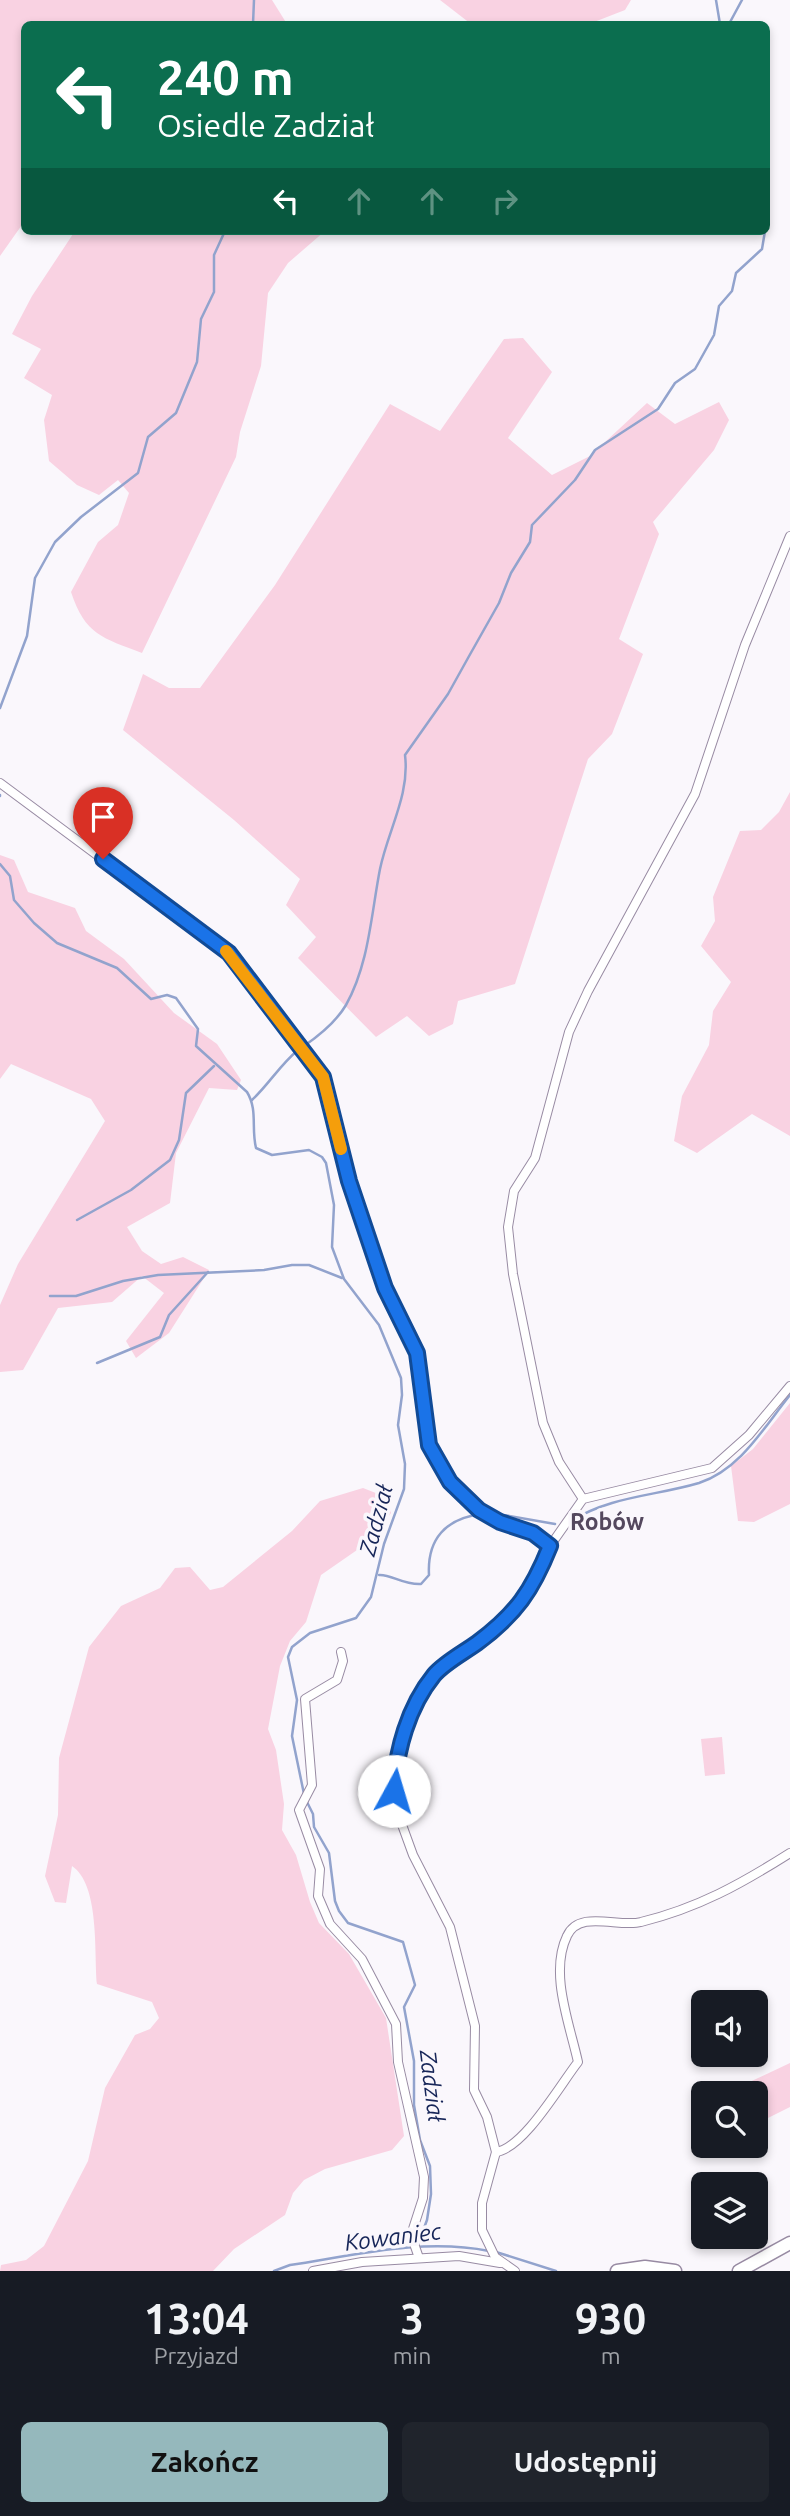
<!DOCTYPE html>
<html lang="pl">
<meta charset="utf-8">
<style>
body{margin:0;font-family:Ubuntu,sans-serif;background:#20242c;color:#f1f3f6;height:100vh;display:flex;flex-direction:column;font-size:26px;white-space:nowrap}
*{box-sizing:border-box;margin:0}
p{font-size:23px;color:#9ea1a6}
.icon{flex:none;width:38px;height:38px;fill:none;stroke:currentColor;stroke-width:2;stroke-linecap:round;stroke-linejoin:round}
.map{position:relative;height:2271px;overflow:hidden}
.drawer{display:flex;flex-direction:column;background:#171b24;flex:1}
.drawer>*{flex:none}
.top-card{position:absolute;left:21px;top:21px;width:749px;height:214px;border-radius:10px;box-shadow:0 4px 10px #0003;background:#0b6e4f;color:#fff;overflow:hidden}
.fabs{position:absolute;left:691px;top:1990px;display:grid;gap:14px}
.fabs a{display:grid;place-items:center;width:77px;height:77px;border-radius:10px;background:#171b24;box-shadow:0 4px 10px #0003;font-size:35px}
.pin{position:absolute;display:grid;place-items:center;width:60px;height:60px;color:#fff;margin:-72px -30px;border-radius:50% 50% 50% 0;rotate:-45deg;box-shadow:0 0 7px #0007}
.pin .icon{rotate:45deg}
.me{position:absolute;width:77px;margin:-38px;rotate:6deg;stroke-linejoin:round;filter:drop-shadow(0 0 5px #0008)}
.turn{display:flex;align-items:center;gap:24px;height:147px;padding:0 21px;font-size:32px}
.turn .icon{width:91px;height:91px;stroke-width:2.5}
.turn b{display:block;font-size:49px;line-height:60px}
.lanes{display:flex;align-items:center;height:66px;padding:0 21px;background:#0003;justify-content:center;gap:35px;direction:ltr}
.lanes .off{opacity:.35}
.eta{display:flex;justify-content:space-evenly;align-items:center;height:119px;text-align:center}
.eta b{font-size:42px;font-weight:600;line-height:49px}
.cta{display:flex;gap:14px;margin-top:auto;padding:14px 21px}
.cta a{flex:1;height:80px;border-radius:10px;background:#95b8bc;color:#111;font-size:28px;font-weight:600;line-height:80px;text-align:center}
.cta a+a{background:#20242c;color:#f1f3f6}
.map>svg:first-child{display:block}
.green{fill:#f9d2e2}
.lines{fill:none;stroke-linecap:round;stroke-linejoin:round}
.stream{stroke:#92a3cd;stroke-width:2.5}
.street-casing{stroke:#988ba3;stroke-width:10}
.secondary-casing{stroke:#988ba3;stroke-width:15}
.street{stroke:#fff;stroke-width:8}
.secondary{stroke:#fff;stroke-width:12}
.route-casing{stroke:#114b97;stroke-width:18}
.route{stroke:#1a73e8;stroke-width:12}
.slow{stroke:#f59e0b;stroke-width:12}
.labels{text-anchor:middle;stroke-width:7;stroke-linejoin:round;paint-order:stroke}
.water-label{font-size:23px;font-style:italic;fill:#162558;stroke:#faf7fc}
.neighbourhood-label{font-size:23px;font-weight:bold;fill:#54485e;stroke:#faf7fc}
</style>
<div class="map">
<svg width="790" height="2271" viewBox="0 0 790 2271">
<rect width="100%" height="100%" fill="#faf7fc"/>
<g class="green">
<polygon points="0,0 272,0 287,24 24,24 24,222 0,256"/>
<polygon points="440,0 631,0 625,10 589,24 471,24"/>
<path d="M75,231H325L288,263L268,293L261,366L240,432L236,457L142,653C103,638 85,635 71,592L98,542L118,525L129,493L118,480L99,495L77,485L49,461L44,420L52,395L24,378L41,349L12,334L32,296Z"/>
<polygon points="523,338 552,372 508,438 552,475 590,456 647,403 675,424 719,402 729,420 714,450 653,522 659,534 619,639 643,654 612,734 588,759 515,984 458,1001 453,1024 429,1036 407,1016 376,1037 298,958 316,937 286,905 300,879 234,820 123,730 143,674 169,688 200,688 275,585 390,404 440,431 504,339"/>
<polygon points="790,792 790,1136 752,1114 697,1153 674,1141 682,1096 709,1045 713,1011 731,982 701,946 715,921 713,897 740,831 761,830 779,812"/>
<polygon points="0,855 14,860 28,892 75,908 86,931 124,959 174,1013 217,1044 241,1080 237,1090 209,1088 176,1153 170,1203 127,1227 142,1251 161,1264 183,1257 209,1270 169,1333 136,1358 126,1341 164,1293 142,1276 112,1302 58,1308 23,1370 0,1372 0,1305 18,1264 105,1121 91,1099 11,1064 0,1079"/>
<polygon points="790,1403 790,1504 754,1522 738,1521 731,1466 753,1449"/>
<path d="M363,1488L386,1497L391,1513L370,1541L321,1575L306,1622L290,1641L280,1666L268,1729L276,1750L284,1804L282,1830L296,1855L310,1902L319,1923L349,1954L386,2018L404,2136L392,2150L325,2169L304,2180L293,2193L285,2215L234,2249L213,2271H0L1,2265L26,2260L44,2246L88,2161L105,2088L135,2035L150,2029L159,2018L152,2002L97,1984C94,1952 100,1885 72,1866L66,1903L55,1902L45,1876L58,1815L59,1758L89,1647L121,1606L160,1588L175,1568L190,1567L210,1590L223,1587L292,1531L320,1501Z"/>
<polygon points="722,1737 725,1774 705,1776 701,1739"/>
<polygon points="790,2063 790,2107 756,2124 756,2093 726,2093"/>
</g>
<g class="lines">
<g class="stream">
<polyline points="716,0 720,24"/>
<polyline points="253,24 254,0"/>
<polyline points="729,24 742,0"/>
<polyline points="0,708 27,636 35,578 55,542 81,517 138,473 148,437 176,413 197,362 201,319 214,292 214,255 225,231"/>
<polyline points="0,795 0,796"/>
<path d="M0,864L10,876L14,900L34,923L57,943L117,968L151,999L167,995L176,998L198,1029L196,1046L247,1092C258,1110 251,1128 256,1148L272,1155L309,1150L322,1157L326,1163L334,1205L332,1247L344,1279L379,1325L401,1378L402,1395L398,1425L405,1464L404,1489L384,1544L371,1597L356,1618L310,1633L292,1647L288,1657L297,1700L292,1736L304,1794"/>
<path d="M304,1046C320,1035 336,1022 346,1005C369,964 371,915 380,869C388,830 410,795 405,755L448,694L468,658L499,603L511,573L530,542L532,525L575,480L595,450L658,409L675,383L695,369L714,335L719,306L732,291L736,273L762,249L765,231"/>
<path d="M252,1100C269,1084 280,1065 298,1050"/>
<polyline points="77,1220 131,1190 170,1160 179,1140 186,1093 214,1066"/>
<polyline points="50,1296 76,1296 123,1281 158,1275 264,1270 292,1265 309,1265 342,1278"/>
<polyline points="97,1363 160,1337 169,1315 208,1272"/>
<polyline points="492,1513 555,1524"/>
<path d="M571,1521C611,1496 655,1496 699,1483C741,1469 764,1427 790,1395"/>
<path d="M379,1575C391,1574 403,1585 421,1584L429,1575C427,1539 446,1518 482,1514"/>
<polyline points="306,1800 313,1814 314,1827 329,1853 335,1901 339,1911 348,1923 403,1942 415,1985 404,2007 414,2061 414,2105 420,2140 430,2166 431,2194 427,2220 418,2244"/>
<polyline points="496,2252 556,2271"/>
<path d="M274,2271L290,2265C356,2255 423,2238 489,2251"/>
</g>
<defs>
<g id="street">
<polyline points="0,783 229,953 323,1077 349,1181 385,1288 417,1353 429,1445 450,1482 479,1510 500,1522 533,1533 550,1546"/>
<polyline points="583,1499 559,1462 543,1423 513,1274 508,1227 514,1191 535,1158 569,1032 588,991 695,794 745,645 790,536"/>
<polyline points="341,1652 343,1661 337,1680 305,1699 312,1785 299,1810 320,1869 318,1896 330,1924 362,1959 396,2024 398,2062 424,2177 423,2198 411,2235 419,2258"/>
<path d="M496,2152C524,2148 560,2085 578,2062C570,2025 549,1973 567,1936C579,1909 619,1928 641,1922C698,1908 741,1884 790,1853"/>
<polyline points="313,2271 362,2262 459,2256 500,2263"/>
<polyline points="515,2271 495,2257 482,2230 482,2203 496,2152 487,2117 474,2090 475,2026 450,1927 413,1855 401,1822 394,1791 395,1765 406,1725 435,1674 486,1636 525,1600 550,1546 583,1499 712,1468 749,1435 790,1386"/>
</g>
<g id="secondary">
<polyline points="617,2271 645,2267 675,2271"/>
<polyline points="739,2271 790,2243"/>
</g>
</defs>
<use href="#street" class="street-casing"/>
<use href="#secondary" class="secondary-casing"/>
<use href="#street" class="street"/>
<use href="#secondary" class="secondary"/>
</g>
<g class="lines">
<defs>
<path id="route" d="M103,859L229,953L323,1077L349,1181L385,1288L417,1353L429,1445L450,1482L479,1510L500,1522L533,1533L550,1546C532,1591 516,1614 477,1643C463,1653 444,1663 434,1675C408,1707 396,1751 394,1791"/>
</defs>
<use href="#route" class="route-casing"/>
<use href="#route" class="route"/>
<polyline class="slow" points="226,951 323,1077 341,1149"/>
</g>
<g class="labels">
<g class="water-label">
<text transform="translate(376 1520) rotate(-75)" y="8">Zadział</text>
<text transform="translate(432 2086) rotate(83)" y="8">Zadział</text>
<text transform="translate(393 2237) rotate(-7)" y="8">Kowaniec</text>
</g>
<g class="neighbourhood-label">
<text x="607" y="1530">Robów</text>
</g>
</g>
</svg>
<div class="fabs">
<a><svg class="icon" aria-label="sound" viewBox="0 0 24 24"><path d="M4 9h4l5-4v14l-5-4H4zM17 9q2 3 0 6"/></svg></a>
<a><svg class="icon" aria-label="search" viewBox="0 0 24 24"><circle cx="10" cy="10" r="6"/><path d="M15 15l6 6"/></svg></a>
<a><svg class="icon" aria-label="layers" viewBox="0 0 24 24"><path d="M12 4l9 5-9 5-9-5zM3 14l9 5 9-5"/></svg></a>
</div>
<div class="pin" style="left:103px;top:859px;background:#d93025"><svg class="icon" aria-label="arrive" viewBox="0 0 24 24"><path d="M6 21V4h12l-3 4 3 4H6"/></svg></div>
<svg class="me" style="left:394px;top:1791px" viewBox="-20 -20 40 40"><circle r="19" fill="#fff"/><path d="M0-13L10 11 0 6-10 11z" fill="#1a73e8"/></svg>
<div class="top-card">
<div class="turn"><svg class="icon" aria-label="left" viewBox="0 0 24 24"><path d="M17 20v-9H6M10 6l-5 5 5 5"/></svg><div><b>240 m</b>Osiedle Zadział</div></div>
<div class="lanes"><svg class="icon" aria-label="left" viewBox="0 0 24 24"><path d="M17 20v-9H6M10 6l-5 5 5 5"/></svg><svg class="icon off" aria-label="ahead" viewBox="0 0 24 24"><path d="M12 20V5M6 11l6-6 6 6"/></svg><svg class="icon off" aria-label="ahead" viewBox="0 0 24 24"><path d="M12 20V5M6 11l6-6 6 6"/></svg><svg class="icon off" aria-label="right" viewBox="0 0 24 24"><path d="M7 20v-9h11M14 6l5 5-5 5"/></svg></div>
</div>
</div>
<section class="drawer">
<div class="eta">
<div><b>13:04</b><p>Przyjazd</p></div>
<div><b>3</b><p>min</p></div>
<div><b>930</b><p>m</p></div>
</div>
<div class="cta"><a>Zakończ</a><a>Udostępnij</a></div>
</section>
